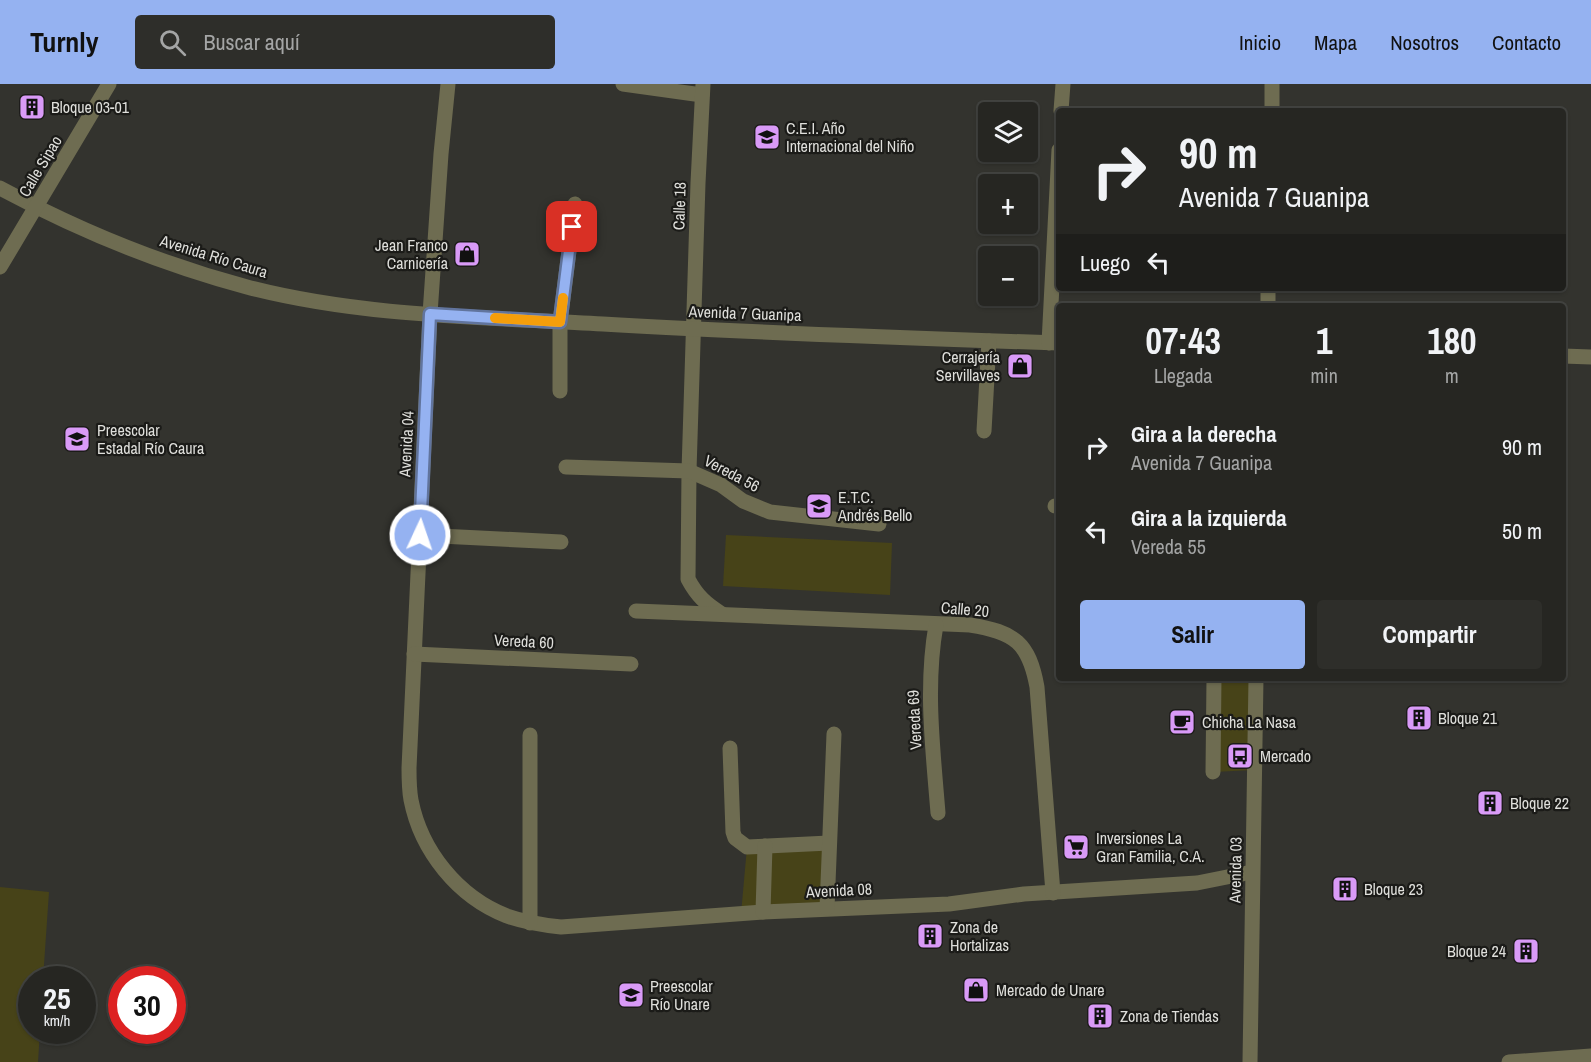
<!DOCTYPE html>
<html lang="es">
<meta charset="utf-8">
<style>
body{margin:0;font-family:"Archivo Narrow",sans-serif;background:#2e2e2a;color:#f1f3f6;height:100vh;display:flex;flex-direction:column;font-size:22px;white-space:nowrap}
*{box-sizing:border-box;margin:0}
p{font-size:20px;color:#a4a5a5}
.icon{flex:none;width:33px;height:33px;fill:none;stroke:currentColor;stroke-width:2;stroke-linecap:round;stroke-linejoin:round}
.map{position:relative;flex:1;overflow:hidden}
.details{position:absolute;left:1056px;top:219px;width:510px;height:378px;display:flex;flex-direction:column;background:#262622;border-radius:6px;box-shadow:0 2px 4px #0004,0 0 0 2px #424340}
.details>*{flex:none}
.top-card{position:absolute;left:1056px;top:24px;width:510px;height:183px;border-radius:6px;box-shadow:0 2px 4px #0004,0 0 0 2px #424340;background:#262622;color:#f1f3f6;overflow:hidden}
.buttons{position:absolute;left:978px;top:18px;display:grid;gap:12px}
.buttons a{display:grid;place-items:center;width:60px;height:60px;border-radius:6px;background:#262622;box-shadow:0 2px 4px #0004,0 0 0 2px #424340;font-size:30px}
.speed{position:absolute;left:18px;top:882px;display:flex;gap:12px;font-size:30px;font-weight:700;text-align:center}
.speed>*{display:grid;place-content:center;width:78px;height:78px;border-radius:50%;background:#262622;box-shadow:0 2px 4px #0004,0 0 0 2px #424340;line-height:1}
.speed small{font-size:15px;font-weight:400}
.speed .limit{border:9px solid #d22;background:#fff;color:#111}
.pin{position:absolute;display:grid;place-items:center;width:51px;height:51px;color:#fff;margin:-26px;border-radius:12px;box-shadow:0 3px 9px #0006}
.me{position:absolute;width:66px;margin:-33px;rotate:3deg;stroke-linejoin:round;filter:drop-shadow(0 0 4px #0008)}
.turn{display:flex;align-items:center;gap:21px;height:126px;padding:0 24px;font-size:27px}
.turn .icon{width:78px;height:78px;stroke-width:2.5}
.turn b{display:block;font-size:42px;line-height:51px}
.then{display:flex;align-items:center;height:57px;padding:0 24px;background:#0003;gap:12px;font-size:22px}
.eta{display:flex;justify-content:space-evenly;align-items:center;height:102px;text-align:center}
.eta b{font-size:36px;font-weight:700;line-height:42px}
.cta{display:flex;gap:12px;margin-top:auto;padding:12px 24px}
.cta a{flex:1;height:69px;border-radius:6px;background:#95b2f1;color:#111;font-size:24px;font-weight:700;line-height:69px;text-align:center}
.cta a+a{background:#2e2e2a;color:#f1f3f6}
ul{padding:0;list-style:none}
li{display:flex;align-items:center;gap:18px;height:84px;padding:0 24px}
li div{flex:1}
li b{display:block;font-size:22px}
li em{font-style:normal}
header{display:flex;align-items:center;gap:36px;box-sizing:border-box;height:84px;padding:0 30px;background:#95b2f1;color:#111}
header strong{font-size:28px}
nav{display:flex;gap:33px;margin-inline-start:auto;font-size:21px}
.search{width:420px;height:54px;background:#2e2e2a;display:flex;align-items:center;gap:15px;box-sizing:border-box;padding:0 21px;border-radius:6px;color:#a4a5a5;font-size:22px}
.map>svg:first-child{display:block}
.green{fill:#474318}
.lines{fill:none;stroke-linecap:round;stroke-linejoin:round}
.minor{stroke:#6e6c51;stroke-width:15}
.route-casing{stroke:#61749d;stroke-width:15}
.route{stroke:#95b2f1;stroke-width:10}
.slow{stroke:#f59e0b;stroke-width:10}
.labels{text-anchor:middle;stroke-width:4.5;stroke-linejoin:round;paint-order:stroke}
.poi-label{font-size:16px;fill:#dfdfdb;stroke:#1b1b18;text-anchor:start}
.street-label{font-size:16px;fill:#dfdfdb;stroke:#1b1b18}
</style>
<header>
<strong>Turnly</strong>
<div class="search"><svg class="icon" aria-label="search" viewBox="0 0 24 24"><circle cx="10" cy="10" r="6"/><path d="M15 15l6 6"/></svg>Buscar aquí</div>
<nav><a>Inicio</a><a>Mapa</a><a>Nosotros</a><a>Contacto</a></nav>
</header>
<div class="map">
<svg width="1591" height="978" viewBox="0 0 1591 978">
<rect width="100%" height="100%" fill="#33332e"/>
<g class="green">
<polygon points="726,451 892,459 890,511 723,502"/>
<polygon points="1214,594 1256,594 1254,686 1213,688"/>
<polygon points="829,759 827,825 741,830 747,763"/>
<polygon points="0,803 49,808 43,895 32,896 32,946 40,947 38,978 0,978"/>
</g>
<g class="lines">
<g class="minor">
<path d="M448,0L441,70L430,230L409,684C409,694 409,705 411,716C421,767 458,813 507,832C524,838 542,841 561,843L763,828L949,820L1024,810L1197,799L1252,788"/>
<polyline points="623,0 702,11"/>
<path d="M703,0L698,99L689,387L688,495C697,512 706,520 722,530"/>
<polyline points="1061,27 1063,0"/>
<polyline points="1272,27 1272,0"/>
<path d="M0,104C78,146 161,180 247,203C362,233 484,233 603,240C755,249 907,254 1059,259"/>
<polyline points="0,183 109,0"/>
<polyline points="1268,222 1268,204"/>
<polyline points="1049,259 1059,66"/>
<polyline points="1563,272 1591,273"/>
<polyline points="560,307 560,238 575,120"/>
<polyline points="984,347 989,257"/>
<polyline points="566,383 689,387 721,401 743,417 770,428 879,440"/>
<polyline points="1055,422 1059,422"/>
<polyline points="420,451 561,458"/>
<path d="M636,527L970,541C1015,548 1029,559 1037,603L1053,809"/>
<path d="M936,541C925,603 933,666 938,729"/>
<polyline points="414,570 631,580"/>
<polyline points="730,664 733,748 735,754 747,763 829,759"/>
<polyline points="1213,688 1214,594"/>
<polyline points="827,824 834,650"/>
<polyline points="763,828 765,762"/>
<polyline points="530,839 530,651"/>
<polyline points="1250,978 1256,594"/>
<polyline points="1509,978 1591,972"/>
</g>
</g>
<g class="lines">
<defs>
<polyline id="route" points="420,451 430,230 560,238 572,143"/>
</defs>
<use href="#route" class="route-casing"/>
<use href="#route" class="route"/>
<polyline class="slow" points="495,234 560,238 563,214"/>
</g>
<defs>
<symbol id="building-square" viewBox="-11 -11 22 22"><rect x="-9" y="-9" width="18" height="18" rx="4" fill="#d99af7" stroke="#1b1b18"/><path d="M-4-6H4V6H1V3H-1V6H-4ZM-2.5-4.3h1.7v1.8h-1.7ZM.8-4.3h1.7v1.8H.8ZM-2.5-1h1.7V.8h-1.7ZM.8-1h1.7V.8H.8Z" fill="#111"/></symbol>
<symbol id="school-square" viewBox="-11 -11 22 22"><rect x="-9" y="-9" width="18" height="18" rx="4" fill="#d99af7" stroke="#1b1b18"/><path d="M0-5L7-2L0 1L-7-2ZM-4 1L0 2.5L4 1V4Q0 6-4 4Z" fill="#111"/></symbol>
<symbol id="shop-square" viewBox="-11 -11 22 22"><rect x="-9" y="-9" width="18" height="18" rx="4" fill="#d99af7" stroke="#1b1b18"/><path d="M-5-2.5h2.3a2.7 3.5 0 0 1 5.4 0H5L5.5 6h-11ZM-1.5-2.5h3a1.5 2.3 0 0 0-3 0Z" fill="#111"/></symbol>
<symbol id="university-square" viewBox="-11 -11 22 22"><rect x="-9" y="-9" width="18" height="18" rx="4" fill="#d99af7" stroke="#1b1b18"/><path d="M0-5L7-2L0 1L-7-2ZM-4 1L0 2.5L4 1V4Q0 6-4 4Z" fill="#111"/></symbol>
<symbol id="cafe-square" viewBox="-11 -11 22 22"><rect x="-9" y="-9" width="18" height="18" rx="4" fill="#d99af7" stroke="#1b1b18"/><path d="M-5.5-4.5H6V0H3Q3 3.5 0 3.5H-2.5Q-5.5 3.5-5.5 0ZM3-3.2v2h1.7v-2ZM-6 4.5H4V6H-6Z" fill="#111"/></symbol>
<symbol id="bus-square" viewBox="-11 -11 22 22"><rect x="-9" y="-9" width="18" height="18" rx="4" fill="#d99af7" stroke="#1b1b18"/><path d="M-5-6H5V4H4V6H2V4H-2V6H-4V4H-5ZM-3.5-4V0h7V-4ZM-3.5 1.2v1.5H-2V1.2ZM2 1.2v1.5H3.5V1.2Z" fill="#111"/></symbol>
<symbol id="supermarket-square" viewBox="-11 -11 22 22"><rect x="-9" y="-9" width="18" height="18" rx="4" fill="#d99af7" stroke="#1b1b18"/><path d="M-6-5.5h2.5l.6 2H6L4.5 2H-2.5L-4.4-4H-6ZM-1.5 3.2a1.3 1.3 0 1 0 .1 0ZM3 3.2a1.3 1.3 0 1 0 .1 0Z" fill="#111"/></symbol>
</defs>
<g fill-rule="evenodd">
<use href="#building-square" x="17" y="8" width="30" height="30"/>
<use href="#school-square" x="752" y="38" width="30" height="30"/>
<use href="#shop-square" x="452" y="155" width="30" height="30"/>
<use href="#shop-square" x="1005" y="267" width="30" height="30"/>
<use href="#school-square" x="62" y="340" width="30" height="30"/>
<use href="#university-square" x="804" y="407" width="30" height="30"/>
<use href="#building-square" x="1404" y="619" width="30" height="30"/>
<use href="#cafe-square" x="1167" y="623" width="30" height="30"/>
<use href="#bus-square" x="1225" y="657" width="30" height="30"/>
<use href="#building-square" x="1475" y="704" width="30" height="30"/>
<use href="#supermarket-square" x="1061" y="748" width="30" height="30"/>
<use href="#building-square" x="1330" y="790" width="30" height="30"/>
<use href="#building-square" x="915" y="837" width="30" height="30"/>
<use href="#building-square" x="1511" y="852" width="30" height="30"/>
<use href="#shop-square" x="961" y="891" width="30" height="30"/>
<use href="#school-square" x="616" y="896" width="30" height="30"/>
<use href="#building-square" x="1085" y="917" width="30" height="30"/>
</g>
<g class="labels">
<g class="poi-label">
<text x="51" y="29">Bloque 03-01</text>
<text x="786" y="50">C.E.I. Año<tspan x="786" dy="18">Internacional del Niño</tspan></text>
<text x="448" y="167" text-anchor="end">Jean Franco<tspan x="448" dy="18">Carnicería</tspan></text>
<text x="1000" y="279" text-anchor="end">Cerrajería<tspan x="1000" dy="18">Servillaves</tspan></text>
<text x="97" y="352">Preescolar<tspan x="97" dy="18">Estadal Río Caura</tspan></text>
<text x="838" y="419">E.T.C.<tspan x="838" dy="18">Andrés Bello</tspan></text>
<text x="1438" y="640">Bloque 21</text>
<text x="1202" y="644">Chicha La Nasa</text>
<text x="1260" y="678">Mercado</text>
<text x="1510" y="725">Bloque 22</text>
<text x="1096" y="760">Inversiones La<tspan x="1096" dy="18">Gran Familia, C.A.</tspan></text>
<text x="1364" y="811">Bloque 23</text>
<text x="950" y="849">Zona de<tspan x="950" dy="18">Hortalizas</tspan></text>
<text x="1506" y="873" text-anchor="end">Bloque 24</text>
<text x="650" y="908">Preescolar<tspan x="650" dy="18">Río Unare</tspan></text>
<text x="996" y="912">Mercado de Unare</text>
<text x="1120" y="938">Zona de Tiendas</text>
</g>
<g class="street-label">
<text transform="translate(40 82) rotate(-59)" y="6">Calle Sipao</text>
<text transform="translate(679 122) rotate(-88)" y="6">Calle 18</text>
<text transform="translate(214 172) rotate(17)" y="6">Avenida Río Caura</text>
<text transform="translate(745 229) rotate(2)" y="6">Avenida 7 Guanipa</text>
<text transform="translate(406 360) rotate(-87)" y="6">Avenida 04</text>
<text transform="translate(732 389) rotate(28)" y="6">Vereda 56</text>
<text transform="translate(965 525) rotate(5)" y="6">Calle 20</text>
<text transform="translate(524 557) rotate(3)" y="6">Vereda 60</text>
<text transform="translate(914 636) rotate(-93)" y="6">Vereda 69</text>
<text transform="translate(1235 786) rotate(-89)" y="6">Avenida 03</text>
<text transform="translate(839 806) rotate(-3)" y="6">Avenida 08</text>
</g>
</g>
</svg>
<div class="buttons">
<a><svg class="icon" aria-label="layers" viewBox="0 0 24 24"><path d="M12 4l9 5-9 5-9-5zM3 14l9 5 9-5"/></svg></a>
<a>+</a>
<a>−</a>
</div>
<div class="speed"><div>25<small>km/h</small></div><div class="limit">30</div></div>
<div class="pin" style="left:572px;top:143px;background:#d93025"><svg class="icon" aria-label="arrive" viewBox="0 0 24 24"><path d="M6 21V4h12l-3 4 3 4H6"/></svg></div>
<svg class="me" style="left:420px;top:451px" viewBox="-20 -20 40 40"><circle r="17" fill="#95b2f1" stroke="#fff" stroke-width="3"/><path d="M0-11L8 9 0 5-8 9z" fill="#fff"/></svg>
<div class="top-card">
<div class="turn"><svg class="icon" aria-label="right" viewBox="0 0 24 24"><path d="M7 20v-9h11M14 6l5 5-5 5"/></svg><div><b>90 m</b>Avenida 7 Guanipa</div></div>
<div class="then">Luego<svg class="icon" aria-label="left" viewBox="0 0 24 24"><path d="M17 20v-9H6M10 6l-5 5 5 5"/></svg></div>
</div>
<section class="details">
<div class="eta">
<div><b>07:43</b><p>Llegada</p></div>
<div><b>1</b><p>min</p></div>
<div><b>180</b><p>m</p></div>
</div>
<ul>
<li><svg class="icon" aria-label="right" viewBox="0 0 24 24"><path d="M7 20v-9h11M14 6l5 5-5 5"/></svg><div><b>Gira a la derecha</b><p>Avenida 7 Guanipa</p></div><em>90 m</em></li>
<li><svg class="icon" aria-label="left" viewBox="0 0 24 24"><path d="M17 20v-9H6M10 6l-5 5 5 5"/></svg><div><b>Gira a la izquierda</b><p>Vereda 55</p></div><em>50 m</em></li>
</ul>
<div class="cta"><a>Salir</a><a>Compartir</a></div>
</section>
</div>
